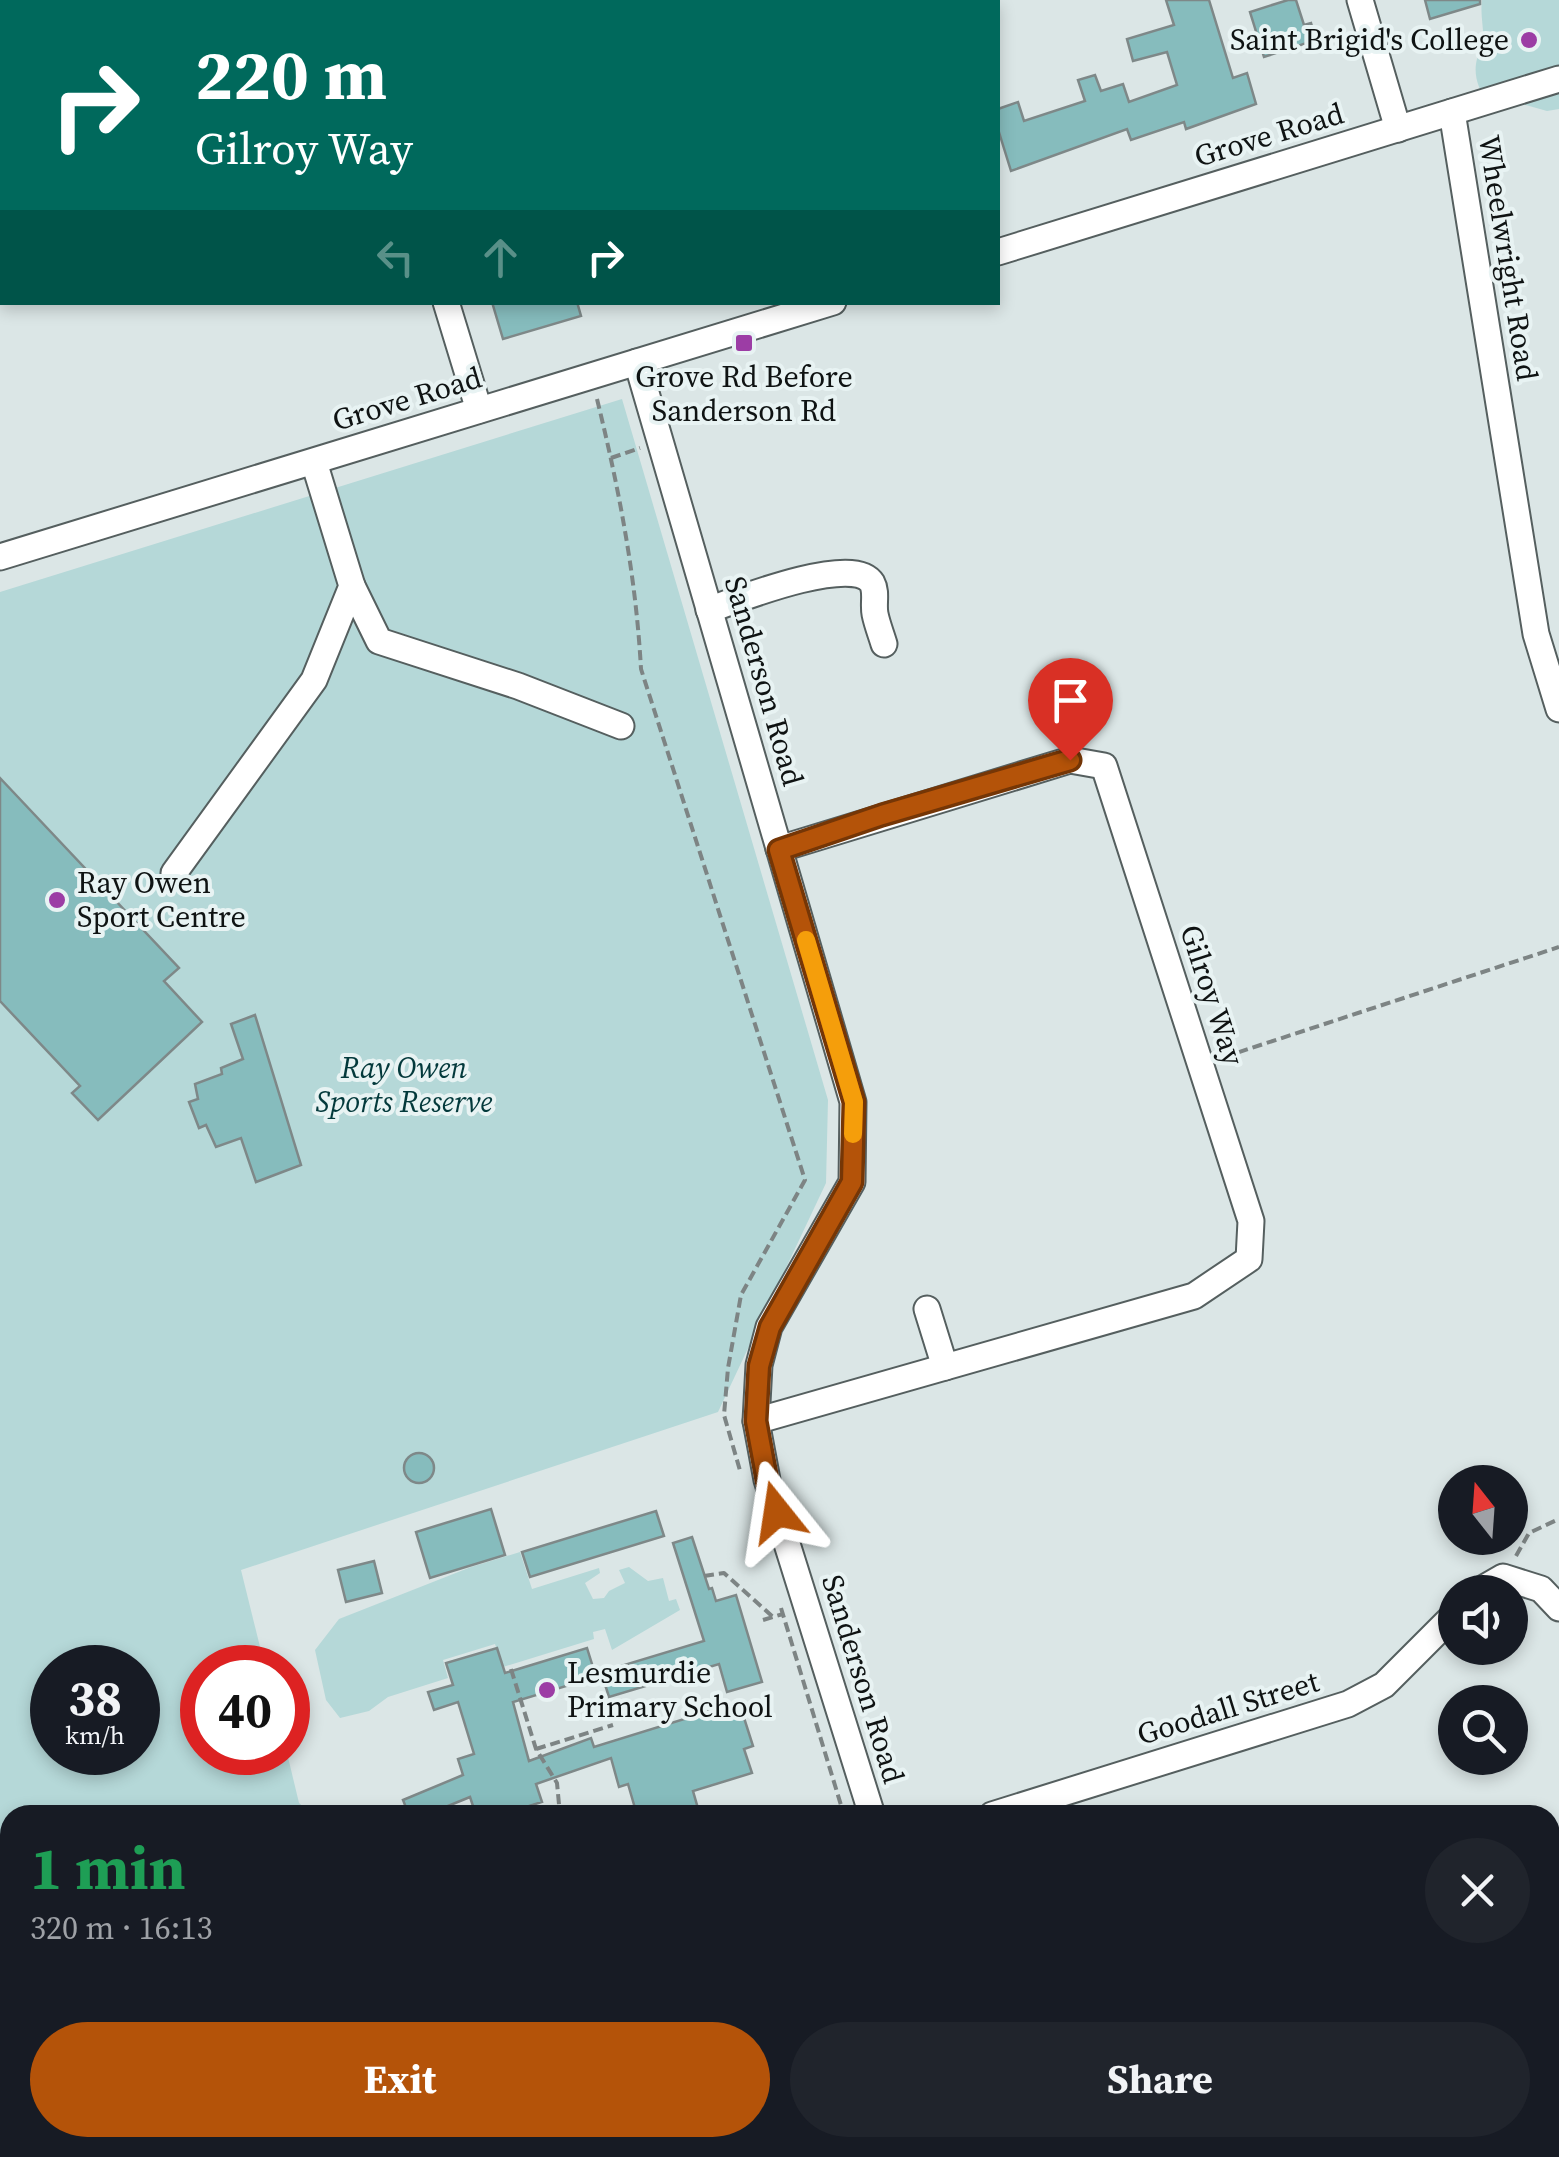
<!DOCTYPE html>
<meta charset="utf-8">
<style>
body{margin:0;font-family:"Source Serif 4",serif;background:#20242c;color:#f1f3f6;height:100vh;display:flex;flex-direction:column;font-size:38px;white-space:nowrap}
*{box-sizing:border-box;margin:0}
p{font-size:32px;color:#9ea1a6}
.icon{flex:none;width:55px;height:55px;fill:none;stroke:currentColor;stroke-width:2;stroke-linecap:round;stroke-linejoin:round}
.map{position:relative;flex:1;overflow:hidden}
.details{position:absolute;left:0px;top:1805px;width:1560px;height:352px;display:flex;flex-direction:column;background:#171b24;border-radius:30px 30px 0 0;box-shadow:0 5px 15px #0003}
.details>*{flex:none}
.banner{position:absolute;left:0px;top:0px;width:1000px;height:305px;box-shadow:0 5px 15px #0003;background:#00695c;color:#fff;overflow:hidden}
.needle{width:65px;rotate:343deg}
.tools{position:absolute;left:1438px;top:1465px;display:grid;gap:20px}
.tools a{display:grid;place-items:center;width:90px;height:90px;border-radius:50%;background:#171b24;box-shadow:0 5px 15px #0003;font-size:50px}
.speed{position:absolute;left:30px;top:1645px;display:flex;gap:20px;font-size:50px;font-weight:700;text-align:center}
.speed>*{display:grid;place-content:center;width:130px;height:130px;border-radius:50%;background:#171b24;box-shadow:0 5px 15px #0003;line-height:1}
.speed small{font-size:25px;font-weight:400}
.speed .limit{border:15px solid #d22;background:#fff;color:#111}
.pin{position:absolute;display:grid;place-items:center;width:85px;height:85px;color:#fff;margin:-102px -42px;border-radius:50% 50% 50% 0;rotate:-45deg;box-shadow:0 0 10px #0007}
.pin .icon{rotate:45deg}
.me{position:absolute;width:110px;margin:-55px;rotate:345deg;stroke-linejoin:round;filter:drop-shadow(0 0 8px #0008)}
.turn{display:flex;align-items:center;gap:35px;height:210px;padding:0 30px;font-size:45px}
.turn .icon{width:130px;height:130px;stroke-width:2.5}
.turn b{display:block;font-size:70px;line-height:85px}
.lanes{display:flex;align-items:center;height:95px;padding:0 30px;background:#0003;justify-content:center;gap:50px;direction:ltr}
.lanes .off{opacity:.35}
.round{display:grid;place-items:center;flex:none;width:105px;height:105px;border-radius:52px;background:#20242c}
.overview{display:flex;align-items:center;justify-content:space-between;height:170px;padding:0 30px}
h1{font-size:60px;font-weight:700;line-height:75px;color:#1e9e55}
.cta{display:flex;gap:20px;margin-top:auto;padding:20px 30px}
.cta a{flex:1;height:115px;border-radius:60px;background:#b45309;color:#fff;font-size:40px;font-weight:700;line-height:115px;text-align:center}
.cta a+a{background:#20242c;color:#f1f3f6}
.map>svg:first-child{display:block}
.green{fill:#b5d8d8;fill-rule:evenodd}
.building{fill:#86bcbd;stroke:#7e8888;stroke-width:2.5}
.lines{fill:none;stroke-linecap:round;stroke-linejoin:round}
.minor-casing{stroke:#555f5f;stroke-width:29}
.path{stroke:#7d8484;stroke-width:4;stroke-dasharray:10 5;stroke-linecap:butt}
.minor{stroke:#fff;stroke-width:25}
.route-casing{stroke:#753606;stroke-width:25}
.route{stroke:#b45309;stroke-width:18}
.slow{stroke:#f59e0b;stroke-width:18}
.poi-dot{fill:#9c3da5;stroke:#e8f3f3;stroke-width:4}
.labels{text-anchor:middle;stroke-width:8;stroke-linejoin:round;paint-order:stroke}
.poi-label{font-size:30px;fill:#0f1313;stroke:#e8f3f3;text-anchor:start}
.street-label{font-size:30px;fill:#0f1313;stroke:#e8f3f3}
.park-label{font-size:30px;font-style:italic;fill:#03393b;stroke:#e8f3f3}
</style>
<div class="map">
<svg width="1559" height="2157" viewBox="0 0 1559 2157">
<rect width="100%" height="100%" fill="#dbe6e6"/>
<g class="green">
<path d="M1482,0H1559V109L1547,111L1511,101L1488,102C1478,90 1472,72 1478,56C1480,47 1483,50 1483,41C1484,27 1480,15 1482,0Z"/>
<path d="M622,399L828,1100L826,1183L718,1412L241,1570L265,1667L202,1668V1752L287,1753L299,1803L313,1815H10V2110L0,2113V592ZM52,1668H138V1752H52Z"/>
<polygon points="520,1552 532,1589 599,1568 600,1573 585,1583 593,1599 604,1598 609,1591 625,1583 619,1570 629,1567 648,1581 663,1578 669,1601 676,1599 680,1610 612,1650 605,1629 593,1632 594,1639 503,1667 495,1644 443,1660 448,1678 388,1697 369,1711 340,1718 326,1700 315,1650 339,1619 471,1567"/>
</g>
<g class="building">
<polygon points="1166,0 1209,0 1233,78 1247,73 1256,104 1186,129 1184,122 1131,140 1127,129 1011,171 998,129 998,109 1018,102 1024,121 1085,101 1078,80 1095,75 1101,91 1123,84 1129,102 1177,85 1167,52 1133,61 1127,39 1174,25"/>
<polygon points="1288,0 1296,0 1304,25 1311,23 1316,40 1264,57 1250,12"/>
<polygon points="1425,0 1480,0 1480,4 1430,19"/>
<polygon points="492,302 577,302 581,316 503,339"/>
<polygon points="0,778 179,968 164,981 202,1022 98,1120 72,1093 80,1086 0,1001"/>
<polygon points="255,1015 301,1165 256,1182 241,1138 216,1147 206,1125 199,1128 189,1102 198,1099 195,1084 222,1074 221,1068 243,1059 231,1024"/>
<circle cx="419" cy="1468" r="15"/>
<polygon points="491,1509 505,1555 430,1578 416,1532"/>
<polygon points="656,1511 664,1536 530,1577 522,1552"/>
<polygon points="692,1537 709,1589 712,1588 716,1601 736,1595 762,1682 727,1692 719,1664 609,1697 601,1672 704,1641 673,1543"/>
<polygon points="374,1561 382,1593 346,1602 338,1570"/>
<polygon points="497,1648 505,1673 587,1648 596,1677 513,1702 529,1761 591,1738 594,1747 739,1702 753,1746 744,1749 752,1773 693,1791 697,1805 665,1815 637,1815 628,1784 619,1787 611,1758 536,1784 542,1802 500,1815 476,1815 470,1797 426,1815 409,1815 403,1800 463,1775 458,1759 474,1754 458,1702 434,1710 428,1692 453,1685 446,1663"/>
</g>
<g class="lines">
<defs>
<g id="minor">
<polyline points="352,0 353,2"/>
<polyline points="1360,0 1398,129"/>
<polyline points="638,2 640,0"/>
<polyline points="1452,112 1536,634 1559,709"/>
<polyline points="998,252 1559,79"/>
<polyline points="446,302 479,410"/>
<polyline points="637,362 853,1102 852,1182 769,1327 759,1365 756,1421 767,1480 872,1815"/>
<polyline points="0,557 833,302"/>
<polyline points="352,586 379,641 518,686 621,726"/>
<path d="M709,610C736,600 854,553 872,583C877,592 873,604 875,614C877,624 881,634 884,644"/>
<polyline points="174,873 314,680 352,586 314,462"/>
<polyline points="927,1309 945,1367"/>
<polyline points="756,1421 1194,1296 1249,1259 1251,1221 1104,766 1070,760 779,849"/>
<polyline points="1477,1592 1503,1577 1541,1589 1559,1608"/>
<polyline points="992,1815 1348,1704 1384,1685 1455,1614"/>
<polyline points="1550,2093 1559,2090"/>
<polyline points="973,2148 976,2157"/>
<polyline points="0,2153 23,2148"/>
<polyline points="1335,2157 1367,2148"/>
</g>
</defs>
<use href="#minor" class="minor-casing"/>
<g class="path">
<polyline points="403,0 403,2"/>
<polyline points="480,0 482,2"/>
<polyline points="824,0 825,2"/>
<polyline points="893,2 895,0"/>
<path d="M597,399C619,489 636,577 641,669L805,1180L741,1295L728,1368L724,1415L741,1474"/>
<polyline points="611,458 640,448"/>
<polyline points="1224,1057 1559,947"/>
<polyline points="1516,1556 1529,1533 1559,1519"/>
<polyline points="704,1576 724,1573 773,1617"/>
<polyline points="781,1608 844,1815"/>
<polyline points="763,1620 783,1614"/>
<polyline points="511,1669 536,1749 557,1783 560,1815"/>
<polyline points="536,1749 613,1725"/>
</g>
<use href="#minor" class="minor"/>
</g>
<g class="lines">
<defs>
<polyline id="route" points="777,1512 767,1480 756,1421 759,1366 770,1327 852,1182 854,1102 779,850 882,815 1070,760"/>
</defs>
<use href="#route" class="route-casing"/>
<use href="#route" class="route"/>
<polyline class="slow" points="806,940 854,1102 853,1134"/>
</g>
<g class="poi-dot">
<circle cx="1529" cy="40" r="10"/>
<rect x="734" y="333" width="20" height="20" rx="5"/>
<circle cx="57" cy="900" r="10"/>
<circle cx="547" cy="1690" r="10"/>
</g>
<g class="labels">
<g class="poi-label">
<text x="1509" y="50" text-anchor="end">Saint Brigid's College</text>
<text x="744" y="387" text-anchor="middle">Grove Rd Before<tspan x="744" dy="34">Sanderson Rd</tspan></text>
<text x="77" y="893">Ray Owen<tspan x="77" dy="34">Sport Centre</tspan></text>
<text x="567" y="1683">Lesmurdie<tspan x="567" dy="34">Primary School</tspan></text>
</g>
<g class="street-label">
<text transform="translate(1269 135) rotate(-17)" y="10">Grove Road</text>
<text transform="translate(1508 258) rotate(81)" y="10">Wheelwright Road</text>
<text transform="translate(407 399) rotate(-17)" y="10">Grove Road</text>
<text transform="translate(764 681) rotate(74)" y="10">Sanderson Road</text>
<text transform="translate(1212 995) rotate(72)" y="10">Gilroy Way</text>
<text transform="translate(863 1679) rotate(73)" y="10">Sanderson Road</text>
<text transform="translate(1228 1708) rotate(-17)" y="10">Goodall Street</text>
</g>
<g class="park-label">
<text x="404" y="1078">Ray Owen<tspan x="404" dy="34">Sports Reserve</tspan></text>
</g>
</g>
</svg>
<div class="tools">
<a><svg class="needle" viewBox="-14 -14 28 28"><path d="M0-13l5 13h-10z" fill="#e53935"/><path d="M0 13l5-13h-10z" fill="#9ea1a6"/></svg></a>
<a><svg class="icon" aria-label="sound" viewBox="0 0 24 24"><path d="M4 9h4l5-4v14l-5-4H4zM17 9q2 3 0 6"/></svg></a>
<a><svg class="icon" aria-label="search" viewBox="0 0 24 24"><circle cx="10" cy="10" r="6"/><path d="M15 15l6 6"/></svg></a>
</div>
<div class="speed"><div>38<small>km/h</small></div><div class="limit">40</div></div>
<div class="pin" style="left:1070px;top:760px;background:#d93025"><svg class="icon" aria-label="arrive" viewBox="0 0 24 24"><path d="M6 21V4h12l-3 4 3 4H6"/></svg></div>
<svg class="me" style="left:777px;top:1512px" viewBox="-20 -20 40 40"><path d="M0-17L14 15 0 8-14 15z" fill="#b45309" stroke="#fff" stroke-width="4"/></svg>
<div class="banner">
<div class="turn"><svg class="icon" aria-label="right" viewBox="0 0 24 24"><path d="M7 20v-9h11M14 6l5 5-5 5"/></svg><div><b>220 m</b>Gilroy Way</div></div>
<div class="lanes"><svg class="icon off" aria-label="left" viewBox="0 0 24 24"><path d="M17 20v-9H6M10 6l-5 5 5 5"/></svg><svg class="icon off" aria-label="ahead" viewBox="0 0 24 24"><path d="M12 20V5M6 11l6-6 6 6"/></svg><svg class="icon" aria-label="right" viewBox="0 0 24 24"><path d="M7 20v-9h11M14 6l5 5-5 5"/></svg></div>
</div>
<section class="details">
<div class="overview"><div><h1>1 min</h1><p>320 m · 16:13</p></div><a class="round"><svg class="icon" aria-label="close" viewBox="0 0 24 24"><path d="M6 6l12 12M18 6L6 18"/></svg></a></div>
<div class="cta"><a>Exit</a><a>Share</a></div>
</section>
</div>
